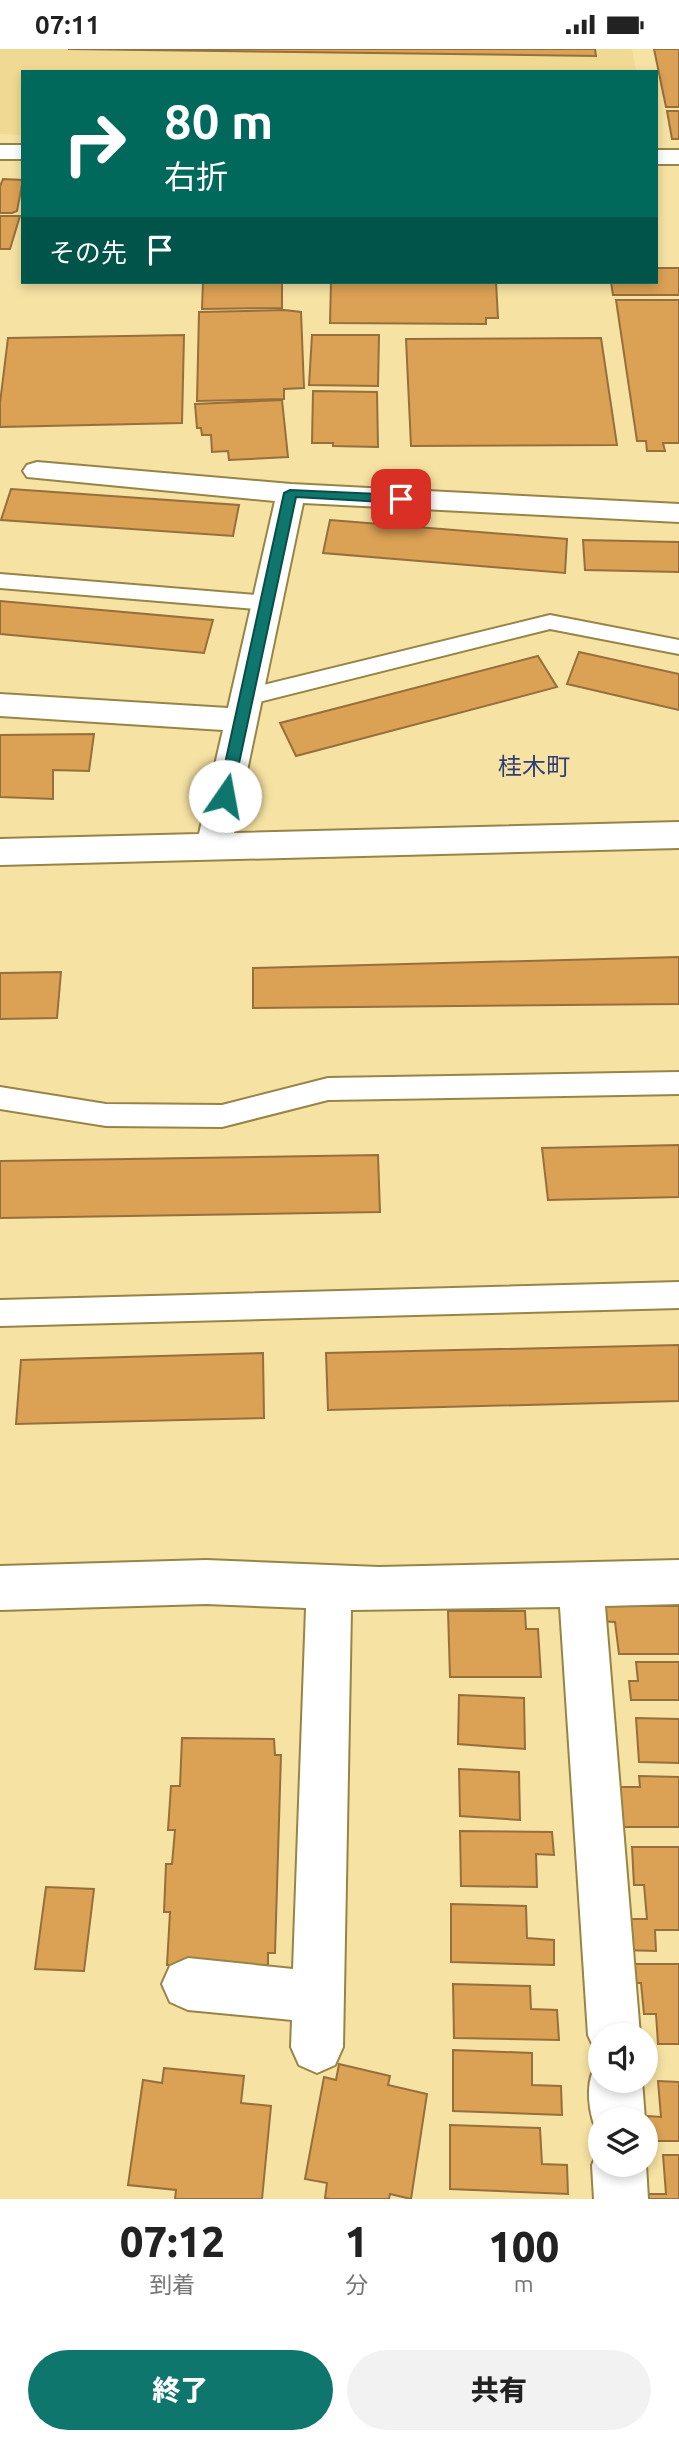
<!DOCTYPE html>
<html lang="ja">
<meta charset="utf-8">
<style>
body{margin:0;font-family:Ubuntu,"Noto Sans JP",sans-serif;background:#f2f2f2;color:#222;height:100vh;display:flex;flex-direction:column;font-size:26px;white-space:nowrap}
*{box-sizing:border-box;margin:0}
p{font-size:23px;color:#767676}
.icon{flex:none;width:38px;height:38px;fill:none;stroke:currentColor;stroke-width:2;stroke-linecap:round;stroke-linejoin:round}
.map{position:relative;height:2150px;overflow:hidden}
.panel{display:flex;flex-direction:column;background:#fff;flex:1}
.panel>*{flex:none}
.hud{position:absolute;left:21px;top:21px;width:637px;height:214px;border-radius:0px;box-shadow:0 4px 10px #0003;background:#00695c;color:#fff;overflow:hidden}
.buttons{position:absolute;left:588px;top:1974px;display:grid;gap:14px}
.buttons a{display:grid;place-items:center;width:70px;height:70px;border-radius:50%;background:#fff;box-shadow:0 4px 10px #0003;font-size:35px}
.pin{position:absolute;display:grid;place-items:center;width:60px;height:60px;color:#fff;margin:-30px;border-radius:14px;box-shadow:0 4px 10px #0006}
.me{position:absolute;width:77px;margin:-38px;rotate:12deg;stroke-linejoin:round;filter:drop-shadow(0 0 5px #0008)}
.turn{display:flex;align-items:center;gap:24px;height:147px;padding:0 28px;font-size:32px}
.turn .icon{width:91px;height:91px;stroke-width:2.5}
.turn b{display:block;font-size:49px;line-height:60px}
.then{display:flex;align-items:center;height:66px;padding:0 28px;background:#0003;gap:14px;font-size:26px}
.eta{display:flex;justify-content:space-evenly;align-items:center;height:119px;text-align:center}
.eta b{font-size:42px;font-weight:800;line-height:49px}
.primary-button{display:flex;gap:14px;margin-top:auto;padding:14px 28px}
.primary-button a{flex:1;height:80px;border-radius:42px;background:#0f766e;color:#fff;font-size:28px;font-weight:800;line-height:80px;text-align:center}
.primary-button a+a{background:#f2f2f2;color:#222}
.status{display:flex;justify-content:space-between;align-items:center;height:49px;padding:0 35px;background:#fff;direction:ltr}
.status svg{height:19px;fill:currentColor}
.map>svg:first-child{display:block}
.built{fill:#f0d992}
.building{fill:#dba155;stroke:#966f3c;stroke-width:2}
.lines{fill:none;stroke-linecap:round;stroke-linejoin:round}
.lane-casing{stroke:#978447;stroke-width:4}
.street-casing{stroke:#978447;stroke-width:4}
.secondary-casing{stroke:#978447;stroke-width:4}
.lane{fill:#fff;fill-rule:evenodd}
.street{fill:#fff;fill-rule:evenodd}
.secondary{fill:#fff;fill-rule:evenodd}
.route{fill:#0f766e;stroke:#0a4d48;stroke-width:2}
.labels{text-anchor:middle;stroke-width:6;stroke-linejoin:round;paint-order:stroke}
.neighbourhood-label{font-size:24px;fill:#303c76;stroke:#f6e2a2}
</style>
<div class="status"><b>07:11</b><svg viewBox="0 0 49 12"><path d="M0 12V9h3v3zM5 12V6h3v6zM10 12V3h3v9zM15 12V0h3v12zM26 1h20v11H26zM47 4h2v5h-2z"/></svg></div>
<div class="map">
<svg width="679" height="2150" viewBox="0 0 679 2150">
<rect width="100%" height="100%" fill="#f6e2a2"/>
<polygon class="built" points="0,0 632,0 636,23 23,23 23,86 0,85"/>
<g class="building">
<polygon points="68,0 595,0 596,7"/>
<polygon points="654,0 679,0 679,58 666,58"/>
<polygon points="667,62 679,62 679,90 672,90"/>
<polygon points="3,130 23,131 17,162 12,164 0,164 0,137"/>
<polygon points="0,167 20,167 10,200 0,200"/>
<polygon points="656,219 679,219 679,246 613,246 611,233 656,233"/>
<polygon points="203,233 282,233 282,259 202,260"/>
<polygon points="331,233 496,233 498,269 486,269 486,275 330,274"/>
<polygon points="616,251 679,251 679,394 663,394 665,402 647,402 646,392 637,392"/>
<polygon points="284,261 301,263 304,339 284,340 284,350 197,352 199,263"/>
<polygon points="184,286 182,374 0,378 0,354 8,289"/>
<polygon points="312,286 379,286 378,337 309,336"/>
<polygon points="601,289 617,396 411,397 406,290"/>
<polygon points="313,342 377,343 378,398 333,397 333,394 312,394"/>
<polygon points="282,351 288,408 229,411 228,402 212,403 211,386 202,386 201,379 197,379 195,355"/>
<polygon points="11,440 239,456 233,487 1,471"/>
<polygon points="330,471 567,490 565,524 323,504"/>
<polygon points="583,491 679,493 679,523 585,521"/>
<polygon points="0,552 213,571 204,604 0,585"/>
<polygon points="579,603 679,625 679,661 567,635"/>
<polygon points="538,607 557,638 296,707 280,674"/>
<polygon points="94,685 89,722 53,721 53,750 0,748 0,686"/>
<polygon points="679,908 679,955 253,959 253,919"/>
<polygon points="61,923 57,969 0,970 0,924"/>
<polygon points="679,1096 679,1148 548,1151 542,1099"/>
<polygon points="378,1106 380,1163 0,1169 0,1112"/>
<polygon points="679,1296 679,1352 328,1361 326,1304"/>
<polygon points="263,1304 264,1369 16,1375 21,1311"/>
<polygon points="594,1557 679,1557 679,1605 619,1605 615,1573 596,1572"/>
<polygon points="448,1562 525,1562 526,1580 538,1580 541,1628 450,1628"/>
<polygon points="636,1613 679,1613 679,1651 631,1651 629,1632 638,1632"/>
<polygon points="459,1646 524,1649 525,1700 458,1695"/>
<polygon points="636,1669 679,1670 679,1714 639,1713"/>
<polygon points="182,1689 274,1690 275,1706 281,1706 275,1904 268,1904 268,1916 167,1916 170,1863 164,1863 166,1815 172,1815 175,1781 168,1781 171,1737 180,1737"/>
<polygon points="459,1720 519,1723 520,1771 460,1767"/>
<polygon points="639,1727 679,1728 679,1778 611,1778 608,1738 640,1738"/>
<polygon points="460,1782 552,1783 554,1806 536,1805 537,1838 461,1837"/>
<polygon points="632,1798 679,1798 679,1881 655,1881 656,1902 622,1901 620,1870 647,1870 644,1836 634,1836"/>
<polygon points="46,1838 94,1840 84,1922 35,1920"/>
<polygon points="451,1855 526,1857 527,1889 554,1891 554,1916 451,1913"/>
<polygon points="623,1915 679,1915 679,1995 658,1995 656,1965 644,1965 641,1934 624,1934"/>
<polygon points="453,1935 530,1937 531,1960 557,1961 559,1991 454,1989"/>
<polygon points="453,2001 532,2004 532,2036 561,2037 562,2066 453,2062"/>
<polygon points="339,2015 390,2027 388,2036 427,2045 411,2150 390,2145 389,2150 329,2150 325,2149 327,2134 305,2130 324,2028 336,2031"/>
<polygon points="164,2019 244,2027 241,2054 271,2057 262,2150 175,2150 176,2141 128,2136 143,2031 162,2034"/>
<polygon points="658,2032 679,2033 679,2092 650,2092 648,2067 661,2068"/>
<polygon points="450,2076 540,2079 542,2115 567,2116 568,2145 450,2140"/>
<polygon points="663,2106 679,2106 679,2150 647,2150 646,2145 666,2145"/>
</g>
<g class="lines">
<defs>
<g id="lane">
<polygon points="0,525 267,547 274,549 277,554 274,559 267,561 0,539"/>
<polygon points="550,566 679,591 679,605 550,580 247,656 239,653 236,648 239,643 247,640"/>
<polygon points="679,1023 679,1045 328,1051 222,1078 106,1077 0,1060 0,1038 106,1055 222,1056 328,1029"/>
<polygon points="679,1233 679,1259 0,1277 0,1251"/>
</g>
<g id="street">
<polygon points="37,413 291,435 679,455 679,473 303,454 234,784 679,773 679,799 0,816 0,790 199,785 223,681 0,667 0,645 228,659 275,452 27,428 23,422 27,416"/>
<polygon points="206,1511 379,1518 679,1511 679,1555 605,1557 640,1986 600,1986 600,2006 596,2004 588,1986 560,1558 351,1561 343,1998 335,2016 317,2024 299,2016 291,1998 292,1971 188,1961 170,1953 162,1935 170,1917 188,1909 293,1920 306,1559 206,1555 0,1561 0,1517"/>
<path d="M600,2012V2032H642L645,2070H600V2089C589,2070 582,2029 600,2012Z"/>
<polygon points="600,2097 600,2116 646,2115 648,2150 594,2150 592,2116"/>
</g>
<g id="secondary">
<rect x="0" y="96" width="23" height="14"/>
<rect x="656" y="101" width="23" height="14"/>
</g>
</defs>
<use href="#lane" class="lane-casing"/>
<use href="#street" class="street-casing"/>
<use href="#secondary" class="secondary-casing"/>
<use href="#lane" class="lane"/>
<use href="#street" class="street"/>
<use href="#secondary" class="secondary"/>
</g>
<polygon class="route" points="290,441 401,446 407,450 401,454 296,448 232,747 225,752 218,747 284,444"/>
<g class="labels">
<g class="neighbourhood-label">
<text x="534" y="726">桂木町</text>
</g>
</g>
</svg>
<div class="buttons">
<a><svg class="icon" aria-label="sound" viewBox="0 0 24 24"><path d="M4 9h4l5-4v14l-5-4H4zM17 9q2 3 0 6"/></svg></a>
<a><svg class="icon" aria-label="layers" viewBox="0 0 24 24"><path d="M12 4l9 5-9 5-9-5zM3 14l9 5 9-5"/></svg></a>
</div>
<div class="pin" style="left:401px;top:450px;background:#d93025"><svg class="icon" aria-label="arrive" viewBox="0 0 24 24"><path d="M6 21V4h12l-3 4 3 4H6"/></svg></div>
<svg class="me" style="left:225px;top:747px" viewBox="-20 -20 40 40"><circle r="19" fill="#fff"/><path d="M0-13L10 11 0 6-10 11z" fill="#0f766e"/></svg>
<div class="hud">
<div class="turn"><svg class="icon" aria-label="right" viewBox="0 0 24 24"><path d="M7 20v-9h11M14 6l5 5-5 5"/></svg><div><b>80 m</b>右折</div></div>
<div class="then">その先<svg class="icon" aria-label="arrive" viewBox="0 0 24 24"><path d="M6 21V4h12l-3 4 3 4H6"/></svg></div>
</div>
</div>
<section class="panel">
<div class="eta">
<div><b>07:12</b><p>到着</p></div>
<div><b>1</b><p>分</p></div>
<div><b>100</b><p>m</p></div>
</div>
<div class="primary-button"><a>終了</a><a>共有</a></div>
</section>
